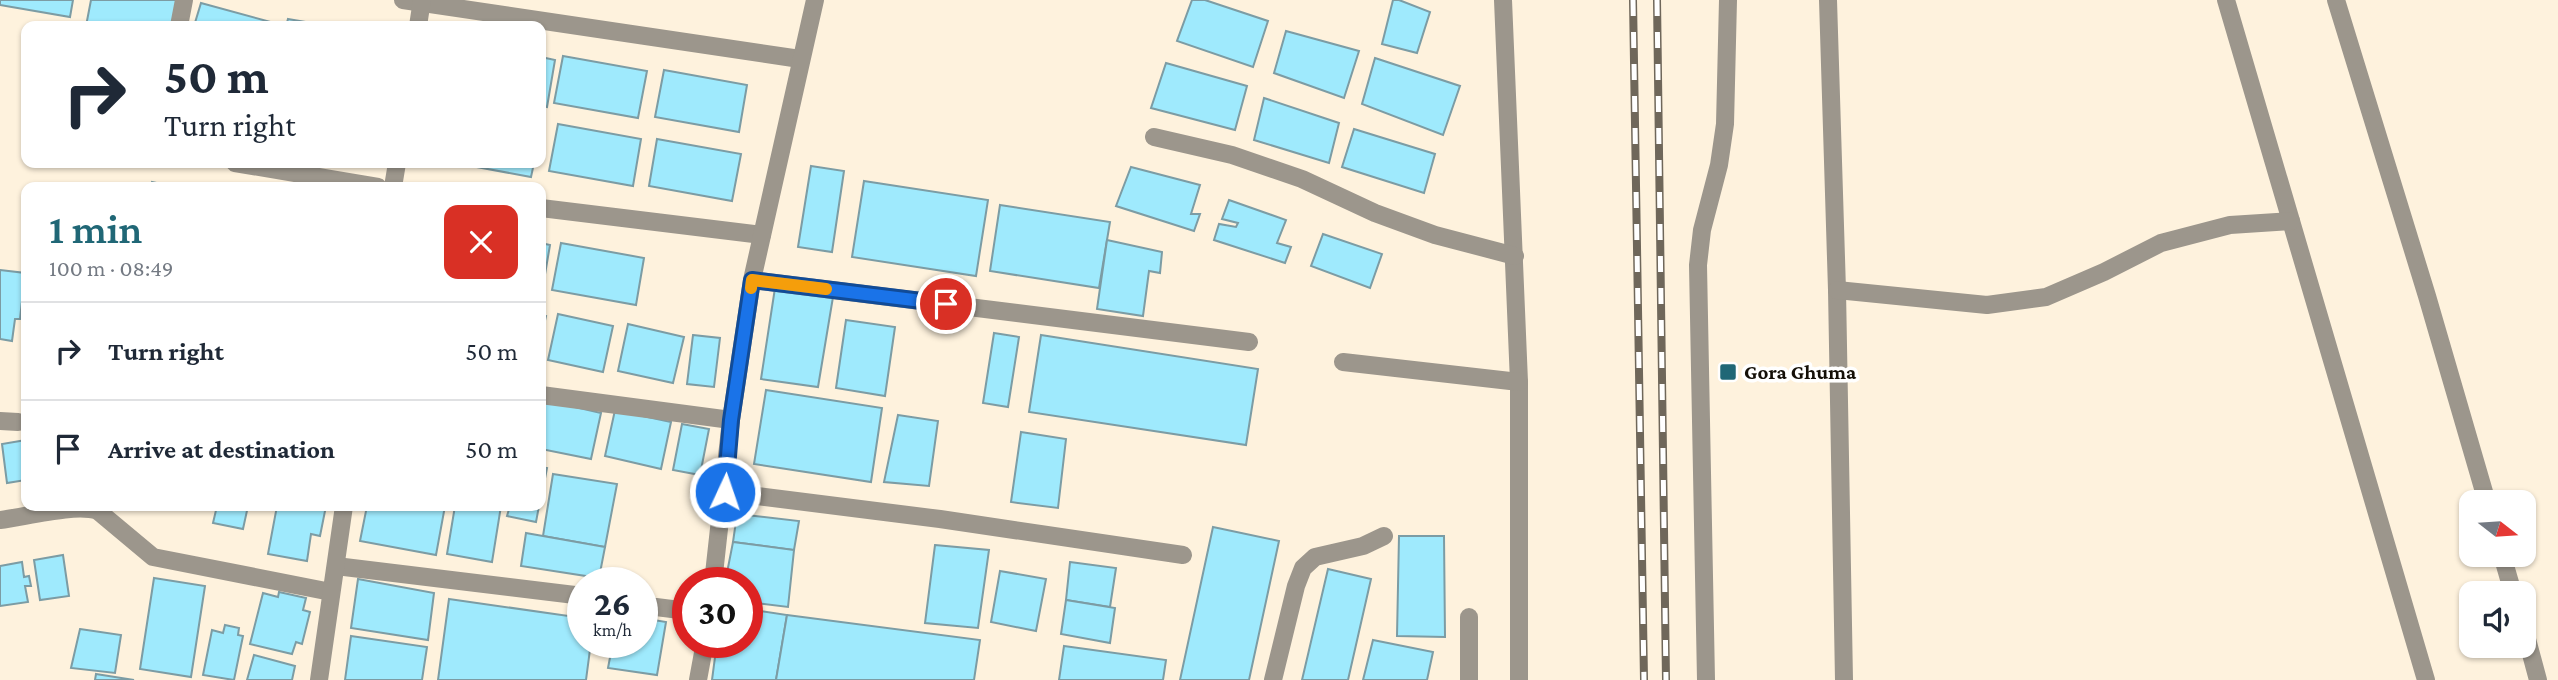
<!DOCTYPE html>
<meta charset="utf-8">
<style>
body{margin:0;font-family:"Crimson Pro",serif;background:#f2f2f3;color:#1f2937;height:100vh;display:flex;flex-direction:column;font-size:26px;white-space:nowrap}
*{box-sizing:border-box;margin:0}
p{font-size:23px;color:#747a83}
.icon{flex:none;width:38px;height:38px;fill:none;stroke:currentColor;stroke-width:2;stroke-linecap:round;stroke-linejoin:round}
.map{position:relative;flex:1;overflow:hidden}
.side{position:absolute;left:21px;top:182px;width:525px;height:329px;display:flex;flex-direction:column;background:#fff;border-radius:14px;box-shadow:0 2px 5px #0004}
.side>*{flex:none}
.banner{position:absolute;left:21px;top:21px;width:525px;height:147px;border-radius:14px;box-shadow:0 2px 5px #0004;background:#fff;color:#1f2937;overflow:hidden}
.needle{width:46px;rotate:107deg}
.fabs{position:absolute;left:2459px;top:490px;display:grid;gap:14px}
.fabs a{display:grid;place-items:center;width:77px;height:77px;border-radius:14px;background:#fff;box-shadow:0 2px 5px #0004;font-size:35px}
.speed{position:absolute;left:567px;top:567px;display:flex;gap:14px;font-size:35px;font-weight:700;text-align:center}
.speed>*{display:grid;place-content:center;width:91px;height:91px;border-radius:50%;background:#fff;box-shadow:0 2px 5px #0004;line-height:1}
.speed small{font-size:18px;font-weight:400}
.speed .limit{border:10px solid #d22;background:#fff;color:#111}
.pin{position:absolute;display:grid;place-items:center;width:60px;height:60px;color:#fff;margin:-30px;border:4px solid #fff;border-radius:50%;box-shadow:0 2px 7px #0007}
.me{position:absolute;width:77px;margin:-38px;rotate:3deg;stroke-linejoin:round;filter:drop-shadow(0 0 5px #0008)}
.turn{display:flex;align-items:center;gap:24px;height:147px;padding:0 28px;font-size:32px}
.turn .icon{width:91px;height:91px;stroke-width:2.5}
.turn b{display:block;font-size:49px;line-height:60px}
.round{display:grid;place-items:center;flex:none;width:74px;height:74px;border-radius:14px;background:#f2f2f3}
.summary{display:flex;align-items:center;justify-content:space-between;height:119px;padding:0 28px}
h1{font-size:42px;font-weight:600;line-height:52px;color:#206776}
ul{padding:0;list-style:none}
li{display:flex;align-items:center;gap:21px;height:98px;padding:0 28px;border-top:2px solid #e0e1e3}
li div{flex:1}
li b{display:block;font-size:26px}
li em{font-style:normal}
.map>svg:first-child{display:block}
.building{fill:#9feafd;stroke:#7c9ca4;stroke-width:2}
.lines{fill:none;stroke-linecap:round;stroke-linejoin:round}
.minor{stroke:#9c968c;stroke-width:18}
.rail-casing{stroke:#6f675a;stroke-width:8}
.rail{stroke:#fff;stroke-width:5;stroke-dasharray:16;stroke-linecap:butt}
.route-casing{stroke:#114b97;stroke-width:18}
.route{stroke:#1a73e8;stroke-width:12}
.slow{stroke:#f59e0b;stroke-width:12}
.poi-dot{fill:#206776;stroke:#fff;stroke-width:2.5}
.labels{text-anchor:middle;stroke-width:7;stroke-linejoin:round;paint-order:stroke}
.poi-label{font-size:21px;font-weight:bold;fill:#140f07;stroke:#fff;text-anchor:start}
</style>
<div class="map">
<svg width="2558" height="680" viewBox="0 0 2558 680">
<rect width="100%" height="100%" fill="#fef2dd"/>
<g class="building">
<polygon points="0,0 73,0 70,17 0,5"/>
<polygon points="91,0 177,0 172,26 86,26"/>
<polygon points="1192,0 1205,0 1268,21 1253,67 1177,41"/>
<polygon points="1393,0 1399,0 1430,12 1417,53 1382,44"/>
<polygon points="201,3 274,23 273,26 194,26"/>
<polygon points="288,19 329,26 286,26"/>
<polygon points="1286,31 1359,51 1344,98 1274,73"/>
<polygon points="563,56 647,71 638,118 554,103"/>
<polygon points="541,57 555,60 547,107 541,106"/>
<polygon points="1375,58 1460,86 1443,135 1362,104"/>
<polygon points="1166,63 1247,86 1235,130 1151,108"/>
<polygon points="664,70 747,85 739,132 655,117"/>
<polygon points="1264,98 1339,123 1329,163 1254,140"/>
<polygon points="558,124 641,139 633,186 549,171"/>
<polygon points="1354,129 1435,154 1424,193 1342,167"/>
<polygon points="657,139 741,154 732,201 649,186"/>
<polygon points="455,163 534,163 531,177"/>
<polygon points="811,166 844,171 832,252 798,247"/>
<polygon points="1131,167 1200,185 1191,214 1200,214 1194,231 1116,206"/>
<polygon points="864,181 988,200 976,276 852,257"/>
<polygon points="152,182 175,187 150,187"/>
<polygon points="1229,200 1286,220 1277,243 1291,247 1285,263 1214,240 1219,224 1236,227 1238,223 1222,219"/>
<polygon points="1000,205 1110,222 1099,288 990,271"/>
<polygon points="1323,234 1382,254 1370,288 1311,266"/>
<polygon points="1107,240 1162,252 1160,273 1149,271 1143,316 1097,309"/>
<polygon points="541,243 550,245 542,292 541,291"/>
<polygon points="561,243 644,258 636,305 552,290"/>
<polygon points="0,270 25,273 20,319 15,319 12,341 0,339"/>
<polygon points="775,288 833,297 818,387 761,379"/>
<polygon points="558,314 613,326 603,372 548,360"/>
<polygon points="541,315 546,316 541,339"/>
<polygon points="846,320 895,327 885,396 836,388"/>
<polygon points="628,324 684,337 673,383 618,371"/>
<polygon points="994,333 1019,337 1008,407 983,403"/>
<polygon points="693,335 720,338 714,387 687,384"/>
<polygon points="1041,335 1258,369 1246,445 1029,412"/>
<polygon points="766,390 882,408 871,482 754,464"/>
<polygon points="545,400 601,413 591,459 541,449 541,421"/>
<polygon points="615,410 671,422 661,469 605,456"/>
<polygon points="898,415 938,421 929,486 884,482"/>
<polygon points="682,424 709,429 700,475 673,470"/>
<polygon points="1021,432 1066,439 1058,508 1011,502"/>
<polygon points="26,440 26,480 7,483 2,444"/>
<polygon points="541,467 547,468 541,499"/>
<polygon points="553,474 617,484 605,547 543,536"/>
<polygon points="217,506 248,506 243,529 213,523"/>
<polygon points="277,506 326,506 320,536 311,534 307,561 268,554"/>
<polygon points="367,506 445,506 436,555 360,541"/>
<polygon points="455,506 501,506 492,562 447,554"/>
<polygon points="510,506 539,506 536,522 507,516"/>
<polygon points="737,514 799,521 794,550 733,542"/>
<polygon points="1213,527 1279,541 1249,680 1180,680"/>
<polygon points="526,533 605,547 599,578 521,566"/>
<polygon points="1399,536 1444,536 1445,637 1397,636"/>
<polygon points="733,542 794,550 788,607 747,602 747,583 725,583"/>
<polygon points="935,545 989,550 978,628 925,623"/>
<polygon points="63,555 69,596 40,600 34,560"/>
<polygon points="22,562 24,577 29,576 31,586 25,586 28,602 0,606 0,566"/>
<polygon points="1070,562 1116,568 1110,607 1066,600"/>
<polygon points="1328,569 1371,579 1348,680 1302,680"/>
<polygon points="1000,571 1046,579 1036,631 991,622"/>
<polygon points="154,578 205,586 191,677 140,669"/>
<polygon points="358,579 434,593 428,640 351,628"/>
<polygon points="279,592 306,598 303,610 310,612 302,644 296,642 292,654 250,644 263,593 278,597"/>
<polygon points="449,599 583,618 583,642 591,642 586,680 438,680"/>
<polygon points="1066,600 1115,608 1110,643 1061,634"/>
<polygon points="747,609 787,615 776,680 712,680 717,642 747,642"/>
<polygon points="787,615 980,640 974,680 776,680"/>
<polygon points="642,618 666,622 657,675 608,668 613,642 642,642"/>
<polygon points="225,625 239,628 238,635 243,636 234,680 203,675 212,630 223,633"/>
<polygon points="80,629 121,635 115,673 71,668"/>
<polygon points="351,636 427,647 422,680 345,680"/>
<polygon points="1373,640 1433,652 1427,680 1363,680"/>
<polygon points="1064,646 1166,660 1163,680 1059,680"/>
<polygon points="254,655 295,666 292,680 247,680"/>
<polygon points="96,674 134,680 95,680"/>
</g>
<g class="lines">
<g class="minor">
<polyline points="403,0 800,59"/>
<polyline points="1503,0 1519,382 1519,680"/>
<polyline points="1828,0 1837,290 1844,680"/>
<polyline points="2226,0 2426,680"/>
<polyline points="2336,0 2427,296 2487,502"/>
<polyline points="179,26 184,0"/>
<polyline points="418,26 422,0"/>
<polyline points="1154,137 1232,155 1302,179 1375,213 1435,235 1515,256"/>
<polyline points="235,163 378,187"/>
<polyline points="393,187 397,163"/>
<polyline points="541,208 762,235"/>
<polyline points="752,280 1249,342"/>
<polyline points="1837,290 1987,305 2046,297 2104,272 2161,243 2230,225 2291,221"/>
<polyline points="1343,362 1519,382"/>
<polyline points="541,395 731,420"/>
<polyline points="0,421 18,422"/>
<polyline points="725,492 940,519 1183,555"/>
<path d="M0,520C25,517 76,503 98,511L153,557L331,592"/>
<polyline points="2502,555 2513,593"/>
<polyline points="336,566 583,596"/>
<polyline points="713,583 731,420 752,280 815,0"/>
<polyline points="656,607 688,611"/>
<polyline points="1469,617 1469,680"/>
<polyline points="2524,628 2538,680"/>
<polyline points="319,680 344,506"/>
<polyline points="698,680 705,642"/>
<polyline points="1273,680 1296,586 1303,568 1315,557 1363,546 1384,536"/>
<polyline points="1706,680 1698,265 1702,230 1719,165 1725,124 1728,0"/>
</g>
<defs>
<g id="rail">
<polyline points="1633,0 1644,680"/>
<polyline points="1657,0 1666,680"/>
</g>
</defs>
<use href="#rail" class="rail-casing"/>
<use href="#rail" class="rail"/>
</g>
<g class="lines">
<defs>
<polyline id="route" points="725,492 731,420 752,280 946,304"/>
</defs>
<use href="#route" class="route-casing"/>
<use href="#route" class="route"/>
<polyline class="slow" points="751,288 752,280 826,289"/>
</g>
<rect class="poi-dot" x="1719" y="363" width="18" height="18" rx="3.5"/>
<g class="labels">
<g class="poi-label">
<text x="1744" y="379">Gora Ghuma</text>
</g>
</g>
</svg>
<div class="fabs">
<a><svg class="needle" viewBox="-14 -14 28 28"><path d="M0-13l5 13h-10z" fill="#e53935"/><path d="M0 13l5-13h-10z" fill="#747a83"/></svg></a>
<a><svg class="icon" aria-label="sound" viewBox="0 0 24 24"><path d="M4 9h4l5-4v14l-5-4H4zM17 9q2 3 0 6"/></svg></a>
</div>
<div class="speed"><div>26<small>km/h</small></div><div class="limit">30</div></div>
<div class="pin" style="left:946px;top:304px;background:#d93025"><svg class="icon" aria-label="arrive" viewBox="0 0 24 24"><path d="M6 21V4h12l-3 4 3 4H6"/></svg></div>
<svg class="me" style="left:725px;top:492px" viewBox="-20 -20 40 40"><circle r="17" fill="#1a73e8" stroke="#fff" stroke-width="3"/><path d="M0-11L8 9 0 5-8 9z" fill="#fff"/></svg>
<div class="banner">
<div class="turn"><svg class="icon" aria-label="right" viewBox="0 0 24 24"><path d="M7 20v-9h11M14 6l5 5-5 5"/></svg><div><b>50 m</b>Turn right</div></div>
</div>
<section class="side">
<div class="summary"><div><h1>1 min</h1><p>100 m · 08:49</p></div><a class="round" style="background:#d93025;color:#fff"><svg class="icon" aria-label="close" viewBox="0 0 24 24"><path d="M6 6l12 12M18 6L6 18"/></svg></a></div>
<ul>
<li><svg class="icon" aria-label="right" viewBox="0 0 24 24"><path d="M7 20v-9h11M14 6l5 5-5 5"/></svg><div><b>Turn right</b></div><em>50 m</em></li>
<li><svg class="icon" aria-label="arrive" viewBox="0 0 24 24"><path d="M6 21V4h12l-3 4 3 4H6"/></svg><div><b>Arrive at destination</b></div><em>50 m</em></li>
</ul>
</section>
</div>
